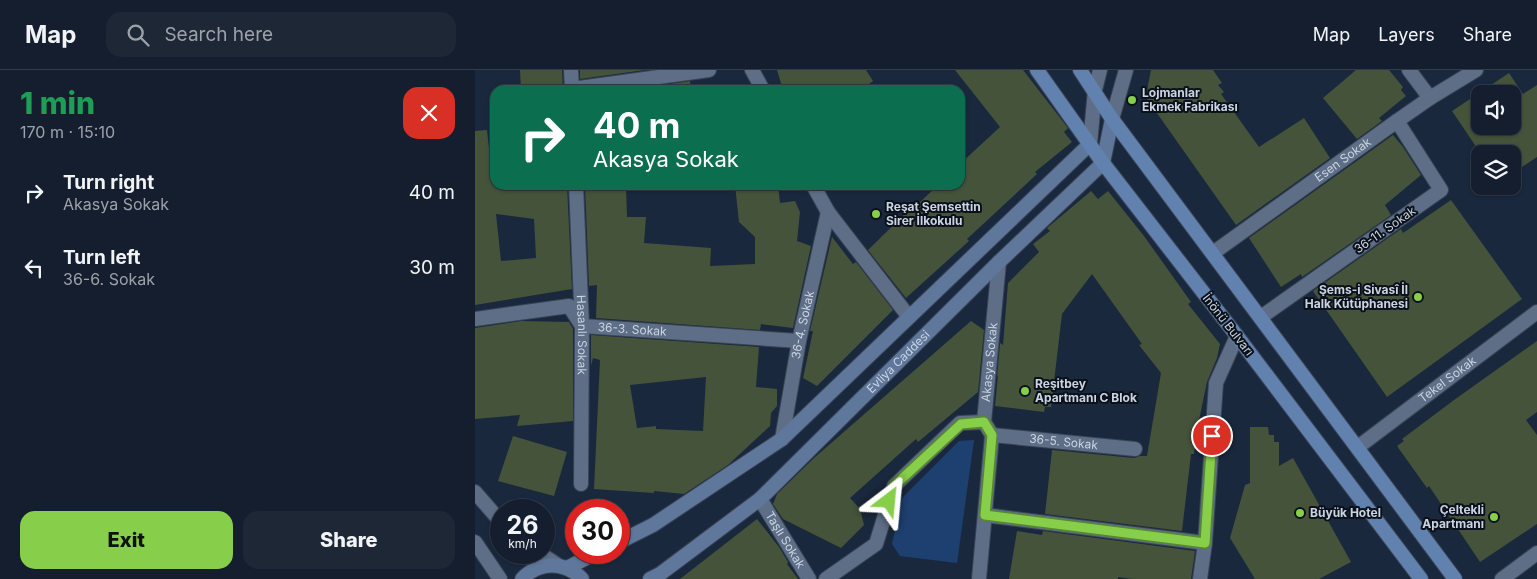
<!DOCTYPE html>
<meta charset="utf-8">
<style>
body{margin:0;font-family:Inter,sans-serif;background:#1d2736;color:#f1f3f6;height:100vh;display:flex;flex-direction:column;font-size:19px;white-space:nowrap}
*{box-sizing:border-box;margin:0}
p{font-size:16px;color:#9da2aa}
.icon{flex:none;width:28px;height:28px;fill:none;stroke:currentColor;stroke-width:2;stroke-linecap:round;stroke-linejoin:round}
.map{position:relative;flex:1;overflow:hidden}
.drawer{display:flex;flex-direction:column;background:#141e2e;width:475px}
.drawer>*{flex:none}
.hud{position:absolute;left:15px;top:15px;width:475px;height:105px;border-radius:15px;box-shadow:0 1px 4px #0004,0 0 0 1px #333c4a;background:#0b6e4f;color:#fff;overflow:hidden}
.tools{position:absolute;left:996px;top:15px;display:grid;gap:10px}
.tools a{display:grid;place-items:center;width:50px;height:50px;border-radius:10px;background:#141e2e;box-shadow:0 1px 4px #0004,0 0 0 1px #333c4a;font-size:25px}
.speed{position:absolute;left:15px;top:429px;display:flex;gap:10px;font-size:25px;font-weight:700;text-align:center}
.speed>*{display:grid;place-content:center;width:65px;height:65px;border-radius:50%;background:#141e2e;box-shadow:0 1px 4px #0004,0 0 0 1px #333c4a;line-height:1}
.speed small{font-size:12px;font-weight:400}
.speed .limit{border:8px solid #d22;background:#fff;color:#111}
.pin{position:absolute;display:grid;place-items:center;width:42px;height:42px;color:#fff;margin:-21px;border:2px solid #fff;border-radius:50%;box-shadow:0 1px 5px #0007}
.me{position:absolute;width:55px;margin:-28px;rotate:29deg;stroke-linejoin:round;filter:drop-shadow(0 0 4px #0008)}
.turn{display:flex;align-items:center;gap:18px;height:105px;padding:0 20px;font-size:22px}
.turn .icon{width:65px;height:65px;stroke-width:2.5}
.turn b{display:block;font-size:35px;line-height:42px}
.round{display:grid;place-items:center;flex:none;width:52px;height:52px;border-radius:15px;background:#1d2736}
.summary{display:flex;align-items:center;justify-content:space-between;height:85px;padding:0 20px}
h1{font-size:30px;font-weight:800;line-height:38px;color:#1e9e55}
.primary-button{display:flex;gap:10px;margin-top:auto;padding:10px 20px}
.primary-button a{flex:1;height:58px;border-radius:15px;background:#87cf4b;color:#111;font-size:20px;font-weight:800;line-height:58px;text-align:center}
.primary-button a+a{background:#1d2736;color:#f1f3f6}
ul{padding:0;list-style:none}
li{display:flex;align-items:center;gap:15px;height:75px;padding:0 20px}
li div{flex:1}
li b{display:block;font-size:19px}
li em{font-style:normal}
header{display:flex;align-items:center;gap:30px;box-sizing:border-box;height:70px;padding:0 25px;background:#141e2e;border-bottom:1px solid #333c4a}
header strong{font-size:24px}
nav{display:flex;gap:28px;margin-inline-start:auto;font-size:18px}
.search{width:350px;height:45px;background:#1d2736;display:flex;align-items:center;gap:12px;box-sizing:border-box;padding:0 18px;border-radius:15px;color:#9da2aa;font-size:19px}
main{display:flex;flex:1;min-height:0}
.map>svg:first-child{display:block}
.green{fill:#1e4070}
.building{fill:#44533a;fill-rule:evenodd}
.lines{fill:none;stroke-linecap:round;stroke-linejoin:round}
.pedestrian-casing{stroke:#384355;stroke-width:16}
.minor-casing{stroke:#384355;stroke-width:16}
.tertiary-casing{stroke:#384355;stroke-width:16}
.secondary-casing{stroke:#384355;stroke-width:16}
.primary-casing{stroke:#384355;stroke-width:16}
.pedestrian{stroke:#5d6e86;stroke-width:14}
.minor{stroke:#5d6e86;stroke-width:14}
.tertiary{stroke:#5d6e86;stroke-width:14}
.secondary{stroke:#5f779a;stroke-width:14}
.primary{stroke:#6181af;stroke-width:14}
.route-casing{stroke:#588731;stroke-width:12}
.route{stroke:#87cf4b;stroke-width:9}
.poi-dot{fill:#87cf4b;stroke:#0a111a;stroke-width:2}
.labels{text-anchor:middle;stroke-width:4;stroke-linejoin:round;paint-order:stroke}
.poi-label{font-size:12px;font-weight:bold;fill:#cbd4e2;stroke:#0a111a;text-anchor:start}
.street-label{font-size:12px;fill:#cbd4e2;stroke:#0a111a}
</style>
<header>
<strong>Map</strong>
<div class="search"><svg class="icon" aria-label="search" viewBox="0 0 24 24"><circle cx="10" cy="10" r="6"/><path d="M15 15l6 6"/></svg>Search here</div>
<nav><a>Map</a><a>Layers</a><a>Share</a></nav>
</header>
<main>
<section class="drawer">
<div class="summary"><div><h1>1 min</h1><p>170 m · 15:10</p></div><a class="round" style="background:#d93025;color:#fff"><svg class="icon" aria-label="close" viewBox="0 0 24 24"><path d="M6 6l12 12M18 6L6 18"/></svg></a></div>
<ul>
<li><svg class="icon" aria-label="right" viewBox="0 0 24 24"><path d="M7 20v-9h11M14 6l5 5-5 5"/></svg><div><b>Turn right</b><p>Akasya Sokak</p></div><em>40 m</em></li>
<li><svg class="icon" aria-label="left" viewBox="0 0 24 24"><path d="M17 20v-9H6M10 6l-5 5 5 5"/></svg><div><b>Turn left</b><p>36-6. Sokak</p></div><em>30 m</em></li>
</ul>
<div class="primary-button"><a>Exit</a><a>Share</a></div>
</section>
<div class="map">
<svg width="1062" height="509" viewBox="0 0 1062 509">
<rect width="100%" height="100%" fill="#1a283d"/>
<polygon class="green" points="499,370 482,493 425,486 417,474 427,428 484,371"/>
<g class="building">
<polygon points="45,0 87,0 88,20 46,20"/>
<polygon points="105,0 170,0 105,9"/>
<polygon points="302,0 391,0 398,11 386,20 308,20"/>
<polygon points="480,0 548,0 593,58 589,62 597,72 560,102 562,104 492,169 494,171 431,228 393,180 441,133 443,134 463,115 485,115 485,94 525,57"/>
<polygon points="676,0 738,0 747,13 743,15 749,22 746,24 784,77 829,48 855,88 761,155 672,29 673,15"/>
<polygon points="881,0 914,0 928,17 926,20 931,26 904,48 907,51 882,69 848,28"/>
<path d="M1034,3L1048,24L1062,15V87L1038,103V84H1006L977,41ZM1005,24H1038V56H1005Z"/>
<polygon points="215,11 216,20 153,20"/>
<path d="M12,60L18,115H92L97,219L0,235V61ZM21,144L59,149L61,188L26,191Z"/>
<polygon points="918,65 928,77 946,105 910,135 916,145 827,207 826,204 806,217 774,168"/>
<polygon points="260,115 303,115 305,133 320,131 325,142 322,171 336,176 318,258 286,254 285,260 121,248 122,215 114,216 110,116 151,116 152,147 171,147 169,173 236,178 235,196 280,194 280,167 264,152"/>
<polygon points="616,121 623,129 633,121 669,166 716,232 713,234 745,274 742,288 732,312 723,355 719,384 716,384 707,461 570,444 577,380 659,388 665,386 672,386 686,303 664,275 667,274 617,204 587,244 576,337 570,337 569,342 520,336 523,305 522,307 525,273 528,275 533,213 564,182 558,174 575,161 572,158"/>
<polygon points="976,130 1047,229 912,327 838,221 926,159 928,163"/>
<polygon points="357,167 378,194 381,192 418,240 342,316 328,308 338,261 335,261"/>
<polygon points="46,251 94,252 98,259 98,351 42,356 45,345 0,349 0,258"/>
<polygon points="496,251 509,260 503,322 443,372 441,369 375,428 385,439 389,455 366,478 308,449 298,434 302,424 339,388"/>
<path d="M116,265L284,277L281,317L302,319V336L296,343L295,356L253,395L209,424L179,421V423L119,419L125,290L118,288L116,296ZM231,307L228,361L181,359V356L162,358L155,315Z"/>
<polygon points="1062,271 1062,342 1051,350 1062,365 1062,454 1005,492 954,416 952,418 922,376 929,371 927,369 979,330"/>
<polygon points="775,357 793,357 794,365 799,365 799,372 804,372 804,396 818,388 876,492 844,509 780,509 755,468 770,415 775,413"/>
<polygon points="38,366 92,382 79,426 23,411"/>
<polygon points="282,449 304,477 313,492 312,494 323,509 205,509"/>
<polygon points="542,461 567,465 568,461 720,481 716,509 658,509 643,507 643,509 534,509"/>
</g>
<g class="lines">
<defs>
<g id="pedestrian">
<path id="s1" d="M738,183L922,51L966,120L786,247"/>
<path id="s2" d="M509,352L524,192"/>
</g>
<g id="minor">
<polyline points="96,0 97,20"/>
<polyline points="277,0 288,20"/>
<polyline points="934,0 955,28"/>
<polyline points="97,19 234,0"/>
<polyline points="922,51 955,28 1001,0"/>
<path id="s3" d="M101,115L107,256L106,414"/>
<polyline points="338,115 353,142 434,247"/>
<path id="s4" d="M0,249L94,236L107,256L324,271"/>
<path id="s5" d="M517,365L660,379"/>
<path id="s6" d="M307,369L324,271L353,142"/>
<path id="s7" d="M883,377L1062,242"/>
<path id="s8" d="M285,429L334,509"/>
<polyline points="510,445 730,473"/>
<polyline points="351,509 401,474 419,416 485,353 509,352 517,365 504,509"/>
<polyline points="725,509 730,473 741,313 762,266"/>
<polyline points="1027,509 1062,483"/>
</g>
<g id="tertiary">
<polyline points="637,49 651,0"/>
<polyline points="615,74 620,20 625,0"/>
<polyline points="0,422 26,452"/>
<polyline points="0,472 25,509"/>
<polyline points="63,482 84,496"/>
</g>
<g id="secondary">
<polyline points="144,472 178,455 307,369 615,74"/>
<polyline points="92,498 123,482"/>
<path d="M47,509C64,491 90,491 107,509"/>
<path id="s9" d="M175,509L185,504L285,429L524,192L628,93L637,49"/>
</g>
<g id="primary">
<polyline points="562,0 628,93 762,266 946,509"/>
<polyline points="605,0 637,49 980,509"/>
</g>
</defs>
<use href="#pedestrian" class="pedestrian-casing"/>
<use href="#minor" class="minor-casing"/>
<use href="#tertiary" class="tertiary-casing"/>
<use href="#secondary" class="secondary-casing"/>
<use href="#primary" class="primary-casing"/>
<use href="#pedestrian" class="pedestrian"/>
<use href="#minor" class="minor"/>
<use href="#tertiary" class="tertiary"/>
<use href="#secondary" class="secondary"/>
<use href="#primary" class="primary"/>
</g>
<g class="lines">
<defs>
<polyline id="route" points="414,431 419,416 486,354 509,352 517,365 510,445 730,473 737,366"/>
</defs>
<use href="#route" class="route-casing"/>
<use href="#route" class="route"/>
</g>
<g class="poi-dot">
<circle cx="657" cy="30" r="5"/>
<circle cx="401" cy="144" r="5"/>
<circle cx="943" cy="227" r="5"/>
<circle cx="550" cy="321" r="5"/>
<circle cx="825" cy="443" r="5"/>
<circle cx="1019" cy="447" r="5"/>
</g>
<g class="labels">
<g class="poi-label">
<text x="667" y="27">Lojmanlar<tspan x="667" dy="14">Ekmek Fabrikası</tspan></text>
<text x="411" y="141">Reşat Şemsettin<tspan x="411" dy="14">Sirer İlkokulu</tspan></text>
<text x="933" y="224" text-anchor="end">Şems-i Sivasî İl<tspan x="933" dy="14">Halk Kütüphanesi</tspan></text>
<text x="560" y="318">Reşitbey<tspan x="560" dy="14">Apartmanı C Blok</tspan></text>
<text x="1009" y="444" text-anchor="end">Çeltekli<tspan x="1009" dy="14">Apartmanı</tspan></text>
<text x="835" y="447">Büyük Hotel</text>
</g>
<g class="street-label">
<text dy="4" stroke="none"><textPath href="#s1" startOffset="160">Esen Sokak</textPath></text>
<text transform="translate(910 160) rotate(-35)" y="4">36-11. Sokak</text>
<text dy="4" stroke="none"><textPath href="#s6" startOffset="116">36-4. Sokak</textPath></text>
<text transform="translate(753 255) rotate(52)" y="4">İnönü Bulvarı</text>
<text dy="4" stroke="none"><textPath href="#s4" startOffset="169">36-3. Sokak</textPath></text>
<text dy="4" stroke="none"><textPath href="#s3" startOffset="150">Hasanlı Sokak</textPath></text>
<text dy="4" stroke="none"><textPath href="#s9" startOffset="331">Evliya Caddesi</textPath></text>
<text dy="4" stroke="none"><textPath href="#s2" startOffset="60">Akasya Sokak</textPath></text>
<text dy="4" stroke="none"><textPath href="#s7" startOffset="112">Tekel Sokak</textPath></text>
<text dy="4" stroke="none"><textPath href="#s5" startOffset="72">36-5. Sokak</textPath></text>
<text dy="4" stroke="none"><textPath href="#s8" startOffset="48">Taşlı Sokak</textPath></text>
</g>
</g>
</svg>
<div class="tools">
<a><svg class="icon" aria-label="sound" viewBox="0 0 24 24"><path d="M4 9h4l5-4v14l-5-4H4zM17 9q2 3 0 6"/></svg></a>
<a><svg class="icon" aria-label="layers" viewBox="0 0 24 24"><path d="M12 4l9 5-9 5-9-5zM3 14l9 5 9-5"/></svg></a>
</div>
<div class="speed"><div>26<small>km/h</small></div><div class="limit">30</div></div>
<div class="pin" style="left:737px;top:366px;background:#d93025"><svg class="icon" aria-label="arrive" viewBox="0 0 24 24"><path d="M6 21V4h12l-3 4 3 4H6"/></svg></div>
<svg class="me" style="left:414px;top:431px" viewBox="-20 -20 40 40"><path d="M0-17L14 15 0 8-14 15z" fill="#87cf4b" stroke="#fff" stroke-width="4"/></svg>
<div class="hud">
<div class="turn"><svg class="icon" aria-label="right" viewBox="0 0 24 24"><path d="M7 20v-9h11M14 6l5 5-5 5"/></svg><div><b>40 m</b>Akasya Sokak</div></div>
</div>
</div>
</main>
